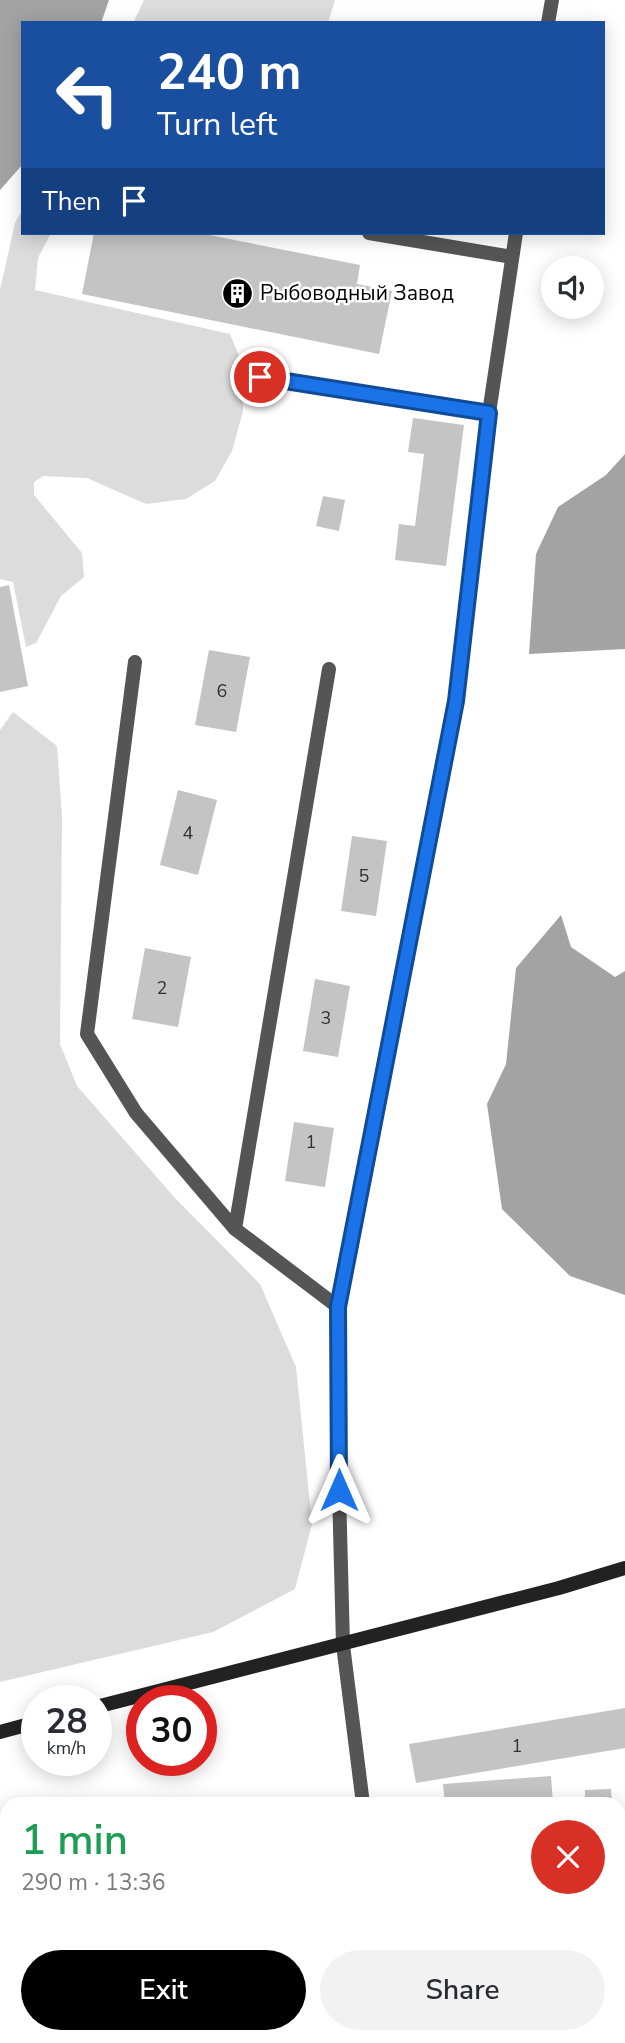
<!DOCTYPE html>
<meta charset="utf-8">
<style>
body{margin:0;font-family:"Nunito Sans",sans-serif;background:#f2f2f3;color:#2b2b33;height:100vh;display:flex;flex-direction:column;font-size:26px;white-space:nowrap}
*{box-sizing:border-box;margin:0}
p{font-size:23px;color:#7c7c81}
.icon{flex:none;width:38px;height:38px;fill:none;stroke:currentColor;stroke-width:2;stroke-linecap:round;stroke-linejoin:round}
.map{position:relative;flex:1;overflow:hidden}
.details{position:absolute;left:0px;top:1797px;width:626px;height:247px;display:flex;flex-direction:column;background:#fff;border-radius:21px 21px 0 0;box-shadow:0 4px 18px #0003}
.details>*{flex:none}
.guide{position:absolute;left:21px;top:21px;width:584px;height:214px;border-radius:0px;box-shadow:0 4px 18px #0003;background:#1a4fa0;color:#fff;overflow:hidden}
.controls{position:absolute;left:541px;top:256px;display:grid;gap:14px}
.controls a{display:grid;place-items:center;width:63px;height:63px;border-radius:50%;background:#fff;box-shadow:0 4px 18px #0003;font-size:35px}
.speed{position:absolute;left:21px;top:1685px;display:flex;gap:14px;font-size:35px;font-weight:700;text-align:center}
.speed>*{display:grid;place-content:center;width:91px;height:91px;border-radius:50%;background:#fff;box-shadow:0 4px 18px #0003;line-height:1}
.speed small{font-size:18px;font-weight:400}
.speed .limit{border:10px solid #d22;background:#fff;color:#111}
.pin{position:absolute;display:grid;place-items:center;width:60px;height:60px;color:#fff;margin:-30px;border:4px solid #fff;border-radius:50%;box-shadow:0 2px 7px #0007}
.me{position:absolute;width:77px;margin:-38px;rotate:0deg;stroke-linejoin:round;filter:drop-shadow(0 0 5px #0008)}
.turn{display:flex;align-items:center;gap:24px;height:147px;padding:0 21px;font-size:32px}
.turn .icon{width:91px;height:91px;stroke-width:2.5}
.turn b{display:block;font-size:49px;line-height:60px}
.then{display:flex;align-items:center;height:66px;padding:0 21px;background:#0003;gap:14px;font-size:26px}
.round{display:grid;place-items:center;flex:none;width:74px;height:74px;border-radius:37px;background:#f2f2f3}
.headline{display:flex;align-items:center;justify-content:space-between;height:119px;padding:0 21px}
h1{font-size:42px;font-weight:600;line-height:52px;color:#1e9e55}
.action{display:flex;gap:14px;margin-top:auto;padding:14px 21px}
.action a{flex:1;height:80px;border-radius:42px;background:#000;color:#fff;font-size:28px;font-weight:600;line-height:80px;text-align:center}
.action a+a{background:#f2f2f3;color:#2b2b33}
.map>svg:first-child{display:block}
.green{fill:#dcdcdc}
.water{fill:#a3a3a3}
.building{fill:#c4c4c4}
.lines{fill:none;stroke-linecap:round;stroke-linejoin:round}
.lane{stroke:#555;stroke-width:14}
.street{stroke:#555;stroke-width:14}
.secondary{stroke:#222;stroke-width:14}
.route-casing{stroke:#114b97;stroke-width:18}
.route{stroke:#1a73e8;stroke-width:12}
.labels{text-anchor:middle;stroke-width:5;stroke-linejoin:round;paint-order:stroke}
.number-label{font-size:18px;fill:#313131}
.poi-label{font-size:21px;fill:#000;stroke:#fff;text-anchor:start}
</style>
<div class="map">
<svg width="625" height="2043" viewBox="0 0 625 2043">
<rect width="100%" height="100%" fill="#fff"/>
<g class="green">
<polygon points="144,0 335,0 328,23 133,23"/>
<polygon points="23,209 23,233 51,233 38,258 35,290 230,334 244,368 243,411 232,451 215,481 186,499 146,504 87,478 43,476 34,482 34,495 82,553 84,577 61,596 36,643 26,647 13,582 0,579 0,290 15,223"/>
<polygon points="13,712 57,746 62,816 60,1044 77,1086 175,1198 260,1284 296,1367 312,1524 295,1589 213,1632 0,1682 0,730"/>
</g>
<g class="water">
<polygon points="0,0 109,0 101,23 23,23 23,164 0,190"/>
<polygon points="625,454 625,649 529,654 536,554 558,507 606,475"/>
<polygon points="561,915 571,947 615,977 625,971 625,1295 570,1276 502,1209 487,1104 506,1064 516,968"/>
<polygon points="0,1831 7,1842 7,1906 0,1883"/>
</g>
<g class="building">
<polygon points="94,233 199,233 360,265 357,284 392,291 379,354 82,294"/>
<polygon points="413,418 464,425 446,566 395,560 399,524 415,526 424,454 408,452"/>
<polygon points="323,496 345,500 339,531 316,526"/>
<polygon points="9,585 28,686 0,692 0,587"/>
<polygon points="209,650 250,657 236,732 195,725"/>
<polygon points="178,790 217,800 198,875 160,865"/>
<polygon points="352,836 387,841 376,916 341,911"/>
<polygon points="145,948 191,957 178,1027 132,1019"/>
<polygon points="315,979 350,986 338,1057 303,1051"/>
<polygon points="294,1122 334,1128 325,1187 285,1181"/>
<polygon points="625,1708 625,1748 416,1783 409,1744"/>
<polygon points="551,1776 553,1804 445,1804 443,1784"/>
<polygon points="611,1789 612,1804 585,1804 585,1790"/>
<polygon points="481,2037 525,2037 525,2043 482,2043"/>
</g>
<g class="lines">
<g class="lane">
<polyline points="369,233 512,257"/>
<polyline points="260,377 489,413"/>
<polyline points="135,662 87,1034 136,1113 235,1229 329,669"/>
<polyline points="235,1229 338,1307"/>
</g>
<g class="street">
<polyline points="548,23 552,0"/>
<polyline points="363,1804 343,1645 339,1490 338,1307 456,701 489,413 516,233"/>
<polyline points="398,2037 398,2043"/>
</g>
<g class="secondary">
<polyline points="96,1707 559,1588 625,1568"/>
<polyline points="0,1732 37,1722"/>
</g>
</g>
<g class="lines">
<defs>
<polyline id="route" points="260,377 489,413 456,701 338,1307 339,1490"/>
</defs>
<use href="#route" class="route-casing"/>
<use href="#route" class="route"/>
</g>
<defs>
<symbol id="building-disc" viewBox="-11 -11 22 22"><circle r="9.5" fill="#000" stroke="#fff"/><path d="M-4-6H4V6H1V3H-1V6H-4ZM-2.5-4.3h1.7v1.8h-1.7ZM.8-4.3h1.7v1.8H.8ZM-2.5-1h1.7V.8h-1.7ZM.8-1h1.7V.8H.8Z" fill="#fff"/></symbol>
</defs>
<g fill-rule="evenodd">
<use href="#building-disc" x="220" y="276" width="35" height="35"/>
</g>
<g class="labels">
<g class="number-label">
<text x="222" y="697">6</text>
<text x="188" y="839">4</text>
<text x="364" y="882">5</text>
<text x="162" y="994">2</text>
<text x="326" y="1024">3</text>
<text x="311" y="1148">1</text>
<text x="517" y="1752">1</text>
</g>
<g class="poi-label">
<text x="260" y="300">Рыбоводный Завод</text>
</g>
</g>
</svg>
<div class="controls">
<a><svg class="icon" aria-label="sound" viewBox="0 0 24 24"><path d="M4 9h4l5-4v14l-5-4H4zM17 9q2 3 0 6"/></svg></a>
</div>
<div class="speed"><div>28<small>km/h</small></div><div class="limit">30</div></div>
<div class="pin" style="left:260px;top:377px;background:#d93025"><svg class="icon" aria-label="arrive" viewBox="0 0 24 24"><path d="M6 21V4h12l-3 4 3 4H6"/></svg></div>
<svg class="me" style="left:339px;top:1490px" viewBox="-20 -20 40 40"><path d="M0-17L14 15 0 8-14 15z" fill="#1a73e8" stroke="#fff" stroke-width="4"/></svg>
<div class="guide">
<div class="turn"><svg class="icon" aria-label="left" viewBox="0 0 24 24"><path d="M17 20v-9H6M10 6l-5 5 5 5"/></svg><div><b>240 m</b>Turn left</div></div>
<div class="then">Then<svg class="icon" aria-label="arrive" viewBox="0 0 24 24"><path d="M6 21V4h12l-3 4 3 4H6"/></svg></div>
</div>
<section class="details">
<div class="headline"><div><h1>1 min</h1><p>290 m · 13:36</p></div><a class="round" style="background:#d93025;color:#fff"><svg class="icon" aria-label="close" viewBox="0 0 24 24"><path d="M6 6l12 12M18 6L6 18"/></svg></a></div>
<div class="action"><a>Exit</a><a>Share</a></div>
</section>
</div>
